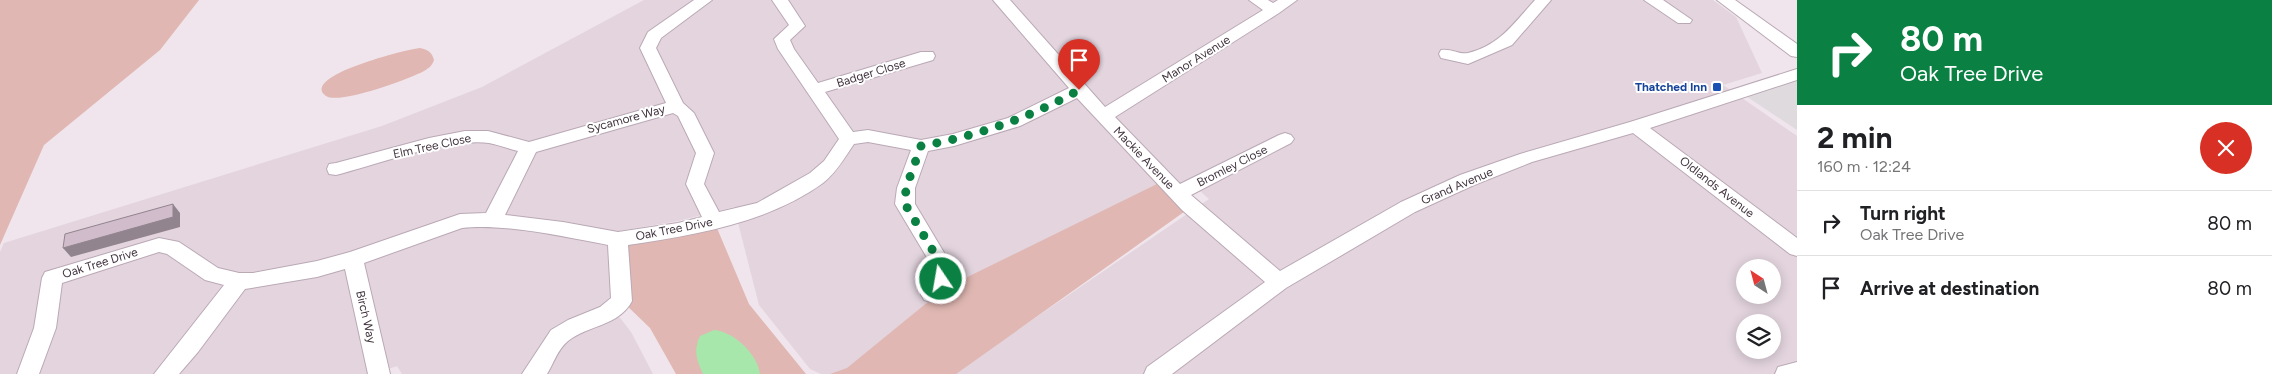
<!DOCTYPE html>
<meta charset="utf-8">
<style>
body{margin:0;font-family:Figtree,sans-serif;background:#f2f2f2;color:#202124;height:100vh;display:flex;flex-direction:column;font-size:19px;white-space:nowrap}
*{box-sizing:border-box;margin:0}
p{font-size:16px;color:#757577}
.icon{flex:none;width:28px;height:28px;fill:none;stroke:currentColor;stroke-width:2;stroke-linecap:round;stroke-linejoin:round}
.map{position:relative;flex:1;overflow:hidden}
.side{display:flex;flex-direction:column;background:#fff;width:475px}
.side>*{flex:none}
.hud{background:#0b8043;color:#fff;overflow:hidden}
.needle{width:32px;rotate:324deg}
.controls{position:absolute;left:1736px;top:259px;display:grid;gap:10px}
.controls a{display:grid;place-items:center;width:45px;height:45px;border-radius:50%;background:#fff;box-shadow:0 2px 12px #0003;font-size:25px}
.pin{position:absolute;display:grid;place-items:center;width:42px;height:42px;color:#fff;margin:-51px -21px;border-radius:50% 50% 50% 0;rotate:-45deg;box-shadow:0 0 5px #0007}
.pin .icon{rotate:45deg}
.me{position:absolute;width:55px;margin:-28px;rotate:348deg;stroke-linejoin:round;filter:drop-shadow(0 0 4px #0008)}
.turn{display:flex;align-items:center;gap:18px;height:105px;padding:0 20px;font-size:22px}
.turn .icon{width:65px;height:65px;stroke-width:2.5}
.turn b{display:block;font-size:35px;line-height:42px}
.round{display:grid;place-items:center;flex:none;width:52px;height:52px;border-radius:26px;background:#f2f2f2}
.overview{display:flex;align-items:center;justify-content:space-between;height:85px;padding:0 20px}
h1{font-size:30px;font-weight:700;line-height:38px}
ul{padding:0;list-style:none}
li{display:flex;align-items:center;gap:15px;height:65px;padding:0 20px;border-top:1px solid #e0e0e0}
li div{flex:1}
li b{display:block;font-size:19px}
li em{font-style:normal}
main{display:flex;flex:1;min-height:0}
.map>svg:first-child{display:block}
.residential{fill:#e3d4de;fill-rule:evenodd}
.green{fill:#e0b7b2}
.parking{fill:#dedadd}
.water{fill:#a8e7ab}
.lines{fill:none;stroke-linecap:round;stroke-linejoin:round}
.minor-casing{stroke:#baa9b5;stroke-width:2}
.minor{fill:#fff;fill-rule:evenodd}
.shaded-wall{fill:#92848e}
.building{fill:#d0bccb;stroke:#92848e}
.route{stroke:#0b8043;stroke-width:9;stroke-dasharray:0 16.2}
.transit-dot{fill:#1a4fb4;stroke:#fff;stroke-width:2}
.labels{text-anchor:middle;stroke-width:4;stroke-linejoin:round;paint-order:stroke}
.street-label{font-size:12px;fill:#42353f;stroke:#fff}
.transit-label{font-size:12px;font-weight:bold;fill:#164399;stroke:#fff;text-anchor:end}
</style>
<main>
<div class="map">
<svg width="1797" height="374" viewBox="0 0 1797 374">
<rect width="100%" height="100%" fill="#f0e5ec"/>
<path class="residential" d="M644,0H1713L1736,17L1762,73L1723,85L1797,136V374H953L1209,199L1191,183L846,374H821L810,369L759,305L734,207L678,221L613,232L610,305L631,332L653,374H402L397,366L374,374H0V252L4,243L382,126L482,87ZM1745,268H1772V295H1745ZM1745,322H1772V350H1745Z"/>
<g class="green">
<polygon points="0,0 199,0 160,50 44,145 0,245"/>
<path d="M420,48C428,50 432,52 434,60C432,66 429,68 424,71C410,79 338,105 326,96C299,76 408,49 420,48Z"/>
<polygon points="1157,184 1198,202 956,374 830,374 847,368 945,288"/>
<polygon points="714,221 749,304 806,374 676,374 650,328 622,301 618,239"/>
</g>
<polygon class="parking" points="1797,74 1797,130 1740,92"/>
<path class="water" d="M714,330C734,332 757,353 760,374H703C697,360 693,351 700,336Z"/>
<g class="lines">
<defs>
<g id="minor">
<path d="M694,0H712L661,38L656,48L683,103L694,113L714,153L704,184L719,212L757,203L810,173L824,161L839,139L778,49L774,39L789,25L772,0H788L805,26L790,40L794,49L818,83L921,52H933L935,56L933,60L825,92L853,132L868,130L921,140L953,134L1008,118L1069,88L993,0H1010L1105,107L1263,10L1249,0H1268L1273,3L1278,0H1297L1279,13L1115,117L1180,184L1279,135L1285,133L1291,135L1294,139L1291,143L1191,195L1280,271L1401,202L1460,175L1520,154L1630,122L1797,69V80L1650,128L1797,238V256L1790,254L1633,133L1532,162L1474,185L1415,212L1286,288L1172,374H1144L1147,367L1265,282L1182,210L1077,98L1020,126L954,146L928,151L915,188V204L952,266L951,279L938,300L931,302L924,300L921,294L931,278L932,266L895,204L897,188L911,150L868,142L854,144C845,157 836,173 823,183C768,223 694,235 628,245L632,301C619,326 588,325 568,341C557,350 554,363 547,374H522L551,330L568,320L600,307L611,298L608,245C566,237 504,223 462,228L364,263L390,374H368L345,269L317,277L245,289L198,352L179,374H154L224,285L205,280L167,254L159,252L62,283L56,328L39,374H17L34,328L42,278L45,272L159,238L179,242L218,268L239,273H253L317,261L350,252L460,214L486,213L518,151C509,149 499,145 489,143C452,137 374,165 336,175L329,174L327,169L329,164L336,163L429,138L465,131H488L529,142L666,103L640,48L648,32ZM673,113L678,116L696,153L686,184L702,217L678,223L618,232L563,222L505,215L536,152Z"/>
<path d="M1535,0H1551L1512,45L1468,64L1441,58L1439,54L1441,50C1451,48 1460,55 1468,53C1500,45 1514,23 1535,0Z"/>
<polygon points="1644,0 1663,0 1692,20 1690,23 1678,23"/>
<polygon points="1717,0 1735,0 1797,44 1797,57 1791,56"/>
<polygon points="1797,362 1797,374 1775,374 1778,367"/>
</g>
</defs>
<use href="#minor" class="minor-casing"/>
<use href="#minor" class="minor"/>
</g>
<polygon class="shaded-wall" points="173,204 180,213 180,227 71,257 63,248"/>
<polygon class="building" points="173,204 173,217 63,248 65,234"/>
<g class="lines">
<path class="route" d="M941,279L942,266L905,204L906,188L921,146C977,136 1029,118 1079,90"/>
</g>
<rect class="transit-dot" x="1712" y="82" width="10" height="10" rx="2.5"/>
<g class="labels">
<g class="street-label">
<text transform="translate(1196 59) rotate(-32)" y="4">Manor Avenue</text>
<text transform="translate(871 73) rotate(-17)" y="4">Badger Close</text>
<text transform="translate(626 119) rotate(-15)" y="4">Sycamore Way</text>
<text transform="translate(432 146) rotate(-12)" y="4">Elm Tree Close</text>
<text transform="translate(1144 158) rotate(46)" y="4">Mackie Avenue</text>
<text transform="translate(1232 166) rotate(-27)" y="4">Bromley Close</text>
<text transform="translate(1457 186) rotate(-23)" y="4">Grand Avenue</text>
<text transform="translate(1717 187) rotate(38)" y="4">Oldlands Avenue</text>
<text transform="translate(674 229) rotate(-11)" y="4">Oak Tree Drive</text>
<text transform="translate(100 263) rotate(-17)" y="4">Oak Tree Drive</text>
<text transform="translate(366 317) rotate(77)" y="4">Birch Way</text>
</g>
<g class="transit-label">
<text x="1707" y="91">Thatched Inn</text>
</g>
</g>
</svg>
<div class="controls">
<a><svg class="needle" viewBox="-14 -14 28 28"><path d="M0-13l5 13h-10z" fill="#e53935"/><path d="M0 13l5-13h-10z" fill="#757577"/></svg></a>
<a><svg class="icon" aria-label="layers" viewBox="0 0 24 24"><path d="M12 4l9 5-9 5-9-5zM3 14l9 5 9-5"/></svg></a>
</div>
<div class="pin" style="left:1079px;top:90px;background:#d93025"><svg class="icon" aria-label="arrive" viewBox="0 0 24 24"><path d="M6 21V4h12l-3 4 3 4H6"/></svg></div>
<svg class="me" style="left:941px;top:279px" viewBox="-20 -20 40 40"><circle r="17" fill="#0b8043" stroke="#fff" stroke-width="3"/><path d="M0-11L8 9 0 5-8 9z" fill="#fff"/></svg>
</div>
<section class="side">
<div class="hud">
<div class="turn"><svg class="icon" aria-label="right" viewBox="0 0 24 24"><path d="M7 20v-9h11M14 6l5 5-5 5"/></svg><div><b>80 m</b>Oak Tree Drive</div></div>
</div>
<div class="overview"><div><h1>2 min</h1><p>160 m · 12:24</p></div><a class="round" style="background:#d93025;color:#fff"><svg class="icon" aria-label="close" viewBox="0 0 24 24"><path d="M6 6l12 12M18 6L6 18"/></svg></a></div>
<ul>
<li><svg class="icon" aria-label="right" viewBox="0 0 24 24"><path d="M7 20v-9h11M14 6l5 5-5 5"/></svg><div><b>Turn right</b><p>Oak Tree Drive</p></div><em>80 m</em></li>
<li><svg class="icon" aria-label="arrive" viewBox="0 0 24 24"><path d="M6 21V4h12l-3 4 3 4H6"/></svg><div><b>Arrive at destination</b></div><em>80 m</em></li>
</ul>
</section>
</main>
